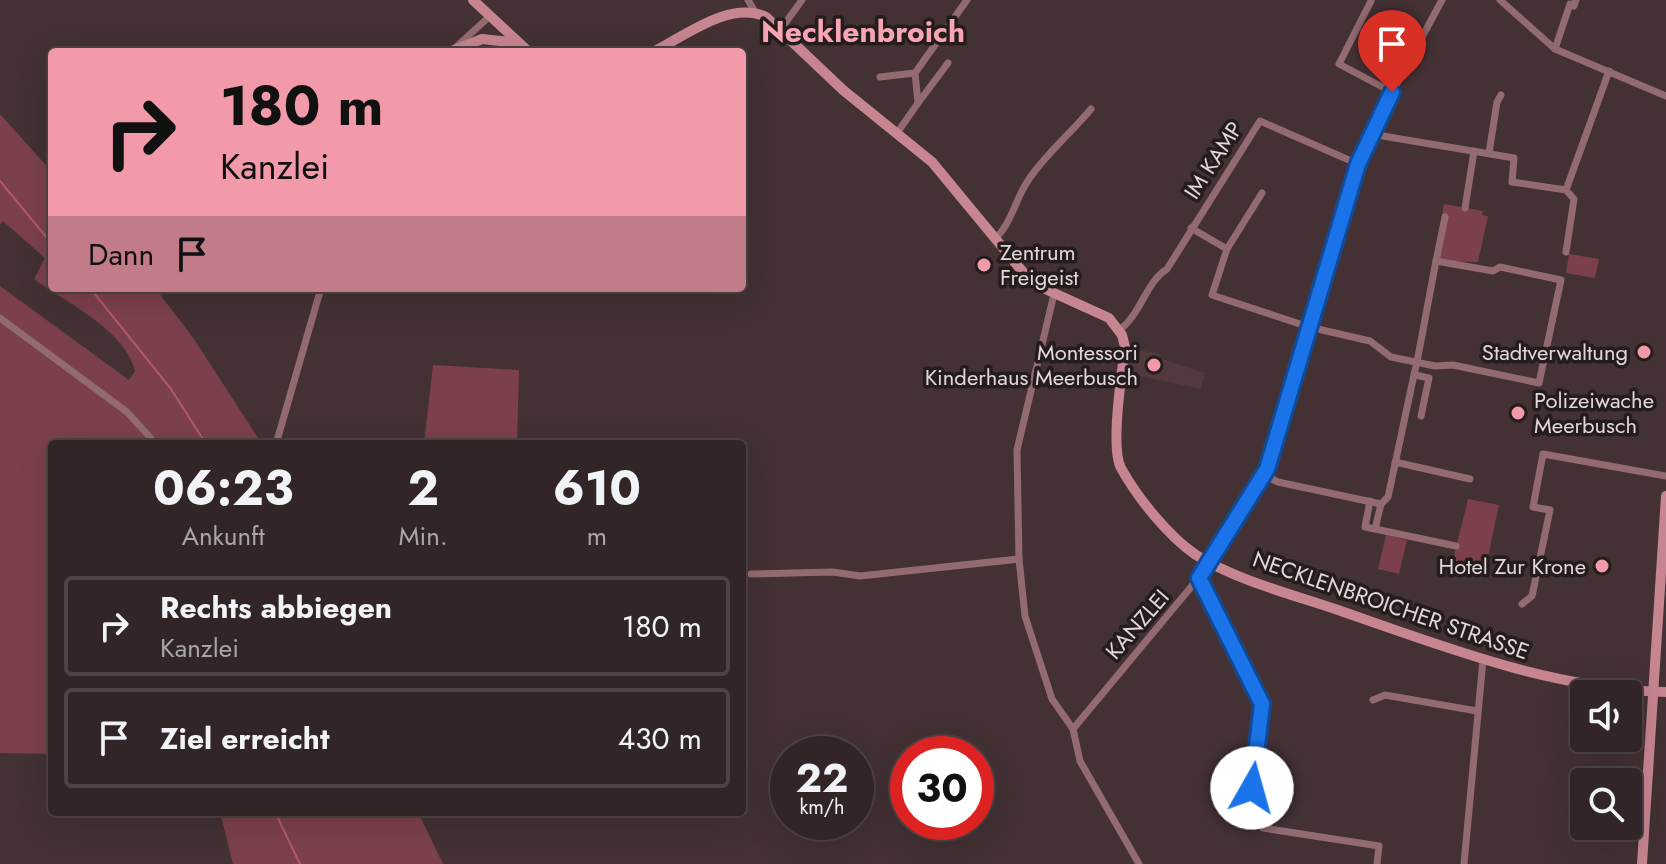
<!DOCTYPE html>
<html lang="de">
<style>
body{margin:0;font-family:Jost,sans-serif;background:#3a2d2f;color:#f1f3f6;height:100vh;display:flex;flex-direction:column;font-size:30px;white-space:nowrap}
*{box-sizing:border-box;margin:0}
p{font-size:26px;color:#a8a5a7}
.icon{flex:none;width:44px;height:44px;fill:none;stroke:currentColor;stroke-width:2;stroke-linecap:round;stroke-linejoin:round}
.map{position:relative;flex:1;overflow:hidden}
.sheet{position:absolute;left:48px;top:440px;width:698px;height:376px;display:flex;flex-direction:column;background:#322527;border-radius:8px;box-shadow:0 8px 32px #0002,0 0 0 2px #4d4244}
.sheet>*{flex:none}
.banner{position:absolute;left:48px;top:48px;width:698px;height:244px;border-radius:8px;box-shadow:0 8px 32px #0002,0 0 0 2px #4d4244;background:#f39aaa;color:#111;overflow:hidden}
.tools{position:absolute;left:1570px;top:680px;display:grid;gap:16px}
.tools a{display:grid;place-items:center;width:72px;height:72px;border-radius:8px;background:#322527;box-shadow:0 8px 32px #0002,0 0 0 2px #4d4244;font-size:40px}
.speed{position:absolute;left:770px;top:736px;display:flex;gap:16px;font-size:40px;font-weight:700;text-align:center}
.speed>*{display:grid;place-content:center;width:104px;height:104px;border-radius:50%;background:#322527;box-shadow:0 8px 32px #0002,0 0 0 2px #4d4244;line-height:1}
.speed small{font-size:20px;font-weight:400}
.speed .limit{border:12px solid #d22;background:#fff;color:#111}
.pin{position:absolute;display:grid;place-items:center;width:68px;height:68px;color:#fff;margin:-82px -34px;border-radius:50% 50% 50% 0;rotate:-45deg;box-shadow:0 0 8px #0007}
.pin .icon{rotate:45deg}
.me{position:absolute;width:88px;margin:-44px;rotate:7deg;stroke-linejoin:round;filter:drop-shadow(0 0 6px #0008)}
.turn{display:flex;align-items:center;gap:28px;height:168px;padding:0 40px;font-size:36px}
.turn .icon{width:104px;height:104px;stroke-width:2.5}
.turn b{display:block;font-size:56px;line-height:68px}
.then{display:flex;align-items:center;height:76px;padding:0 40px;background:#0003;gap:16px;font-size:30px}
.eta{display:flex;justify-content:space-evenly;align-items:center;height:136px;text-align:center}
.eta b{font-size:48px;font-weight:700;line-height:56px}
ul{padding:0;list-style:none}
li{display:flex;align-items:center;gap:24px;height:100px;margin:0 16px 12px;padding:0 24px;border:4px solid #4d4244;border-radius:8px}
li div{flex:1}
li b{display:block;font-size:30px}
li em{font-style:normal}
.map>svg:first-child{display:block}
.built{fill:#51393d}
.green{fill:#7b404c}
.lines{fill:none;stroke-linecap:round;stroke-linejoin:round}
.stream{stroke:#b2586b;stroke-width:2}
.minor{stroke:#936a70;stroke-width:7}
.secondary{stroke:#c68590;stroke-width:10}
.route-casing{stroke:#114b97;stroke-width:20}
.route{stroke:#1a73e8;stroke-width:14}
.poi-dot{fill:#f39aaa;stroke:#241c1d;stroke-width:3}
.labels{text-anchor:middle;stroke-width:7;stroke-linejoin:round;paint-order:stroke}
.street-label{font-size:22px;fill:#e2d6d8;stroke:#241c1d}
.poi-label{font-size:22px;fill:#e2d6d8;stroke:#241c1d;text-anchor:end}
.district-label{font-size:30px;font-weight:bold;fill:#f8a5b3;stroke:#241c1d}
</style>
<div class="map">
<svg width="1666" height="864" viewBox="0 0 1666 864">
<rect width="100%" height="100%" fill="#433134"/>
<polygon class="built" points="1129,349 1159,353 1159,358 1205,373 1201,389 1126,373"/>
<g class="green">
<path d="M0,114L52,172V288H155L194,339L262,444H159L129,409L125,414L151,444H52V754L0,753V286L129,380L135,371C125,330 67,303 34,279L45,258L3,221L0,224Z"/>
<polygon points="1444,204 1483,211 1482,215 1488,216 1478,262 1439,261 1447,216 1442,215"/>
<polygon points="1569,254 1599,259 1595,278 1566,273"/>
<polygon points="433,365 519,370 517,444 424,444"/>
<polygon points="1468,499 1499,505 1484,576 1451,568"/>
<polygon points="1386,535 1407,540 1399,574 1378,569"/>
<polygon points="220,812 418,812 443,864 233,864"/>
</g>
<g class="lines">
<g class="stream">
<polyline points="0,181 52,244"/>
<polyline points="90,288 171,389 206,444"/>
<polyline points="275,812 300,864"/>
</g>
<g class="minor">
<polyline points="748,0 755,12"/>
<polyline points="1500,0 1555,49 1666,96"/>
<polyline points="1371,1 1339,64 1392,92"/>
<polyline points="781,29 802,0"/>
<polyline points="456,47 490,16"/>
<polyline points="1555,49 1570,4 1574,6 1576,0"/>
<polyline points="880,77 915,73 967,0"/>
<polyline points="918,103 948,63"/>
<polyline points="897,133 918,103 915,73"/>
<polyline points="1371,134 1514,158 1512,182 1566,190 1574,199 1566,252"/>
<polyline points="1489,153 1497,102 1501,95"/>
<polyline points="1566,190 1609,71"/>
<polyline points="1262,193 1227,249 1212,295 1309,327 1370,341 1391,357 1435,366 1453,365 1539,383 1561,280 1500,267 1493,271 1436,261 1417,362 1415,370 1388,497 1381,504"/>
<polyline points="1465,208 1474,151"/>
<polyline points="1191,228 1227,249"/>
<path d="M995,239C1012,223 1015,199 1029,179C1046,154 1071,133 1091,109"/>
<polyline points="1436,261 1445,217"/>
<polyline points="1054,294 1017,450 1019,559 1025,616 1052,699 1073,729 1080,761 1139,864"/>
<polyline points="0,318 127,412 156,444"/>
<path d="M1119,330C1141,315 1145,283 1167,269L1260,121L1358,164"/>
<polyline points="1415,375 1429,378 1421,416"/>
<polyline points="276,444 321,288"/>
<polyline points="1395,462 1470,479"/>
<polyline points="1264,475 1278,482 1381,504 1375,529 1456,546"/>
<polyline points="1370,501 1365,527 1375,529"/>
<polyline points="751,574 833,572 860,576 1019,559"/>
<polyline points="1199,578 1262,704 1252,788 1266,800 1263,828 1379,846 1377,864"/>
<polyline points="1522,604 1532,596 1550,510 1533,507 1543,454 1666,476"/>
<polyline points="1373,700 1385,695 1477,711"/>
<polyline points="1073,729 1211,563 1267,469 1358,164 1381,113 1442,0"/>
<polyline points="1464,864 1483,660"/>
</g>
<g class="secondary">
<polyline points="473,0 529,52"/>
<polyline points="452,51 482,39 518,43"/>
<path d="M653,52C685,36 730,0 766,17L843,90L932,162L1032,283L1109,318L1122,335L1125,347C1122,373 1110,447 1121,468C1137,497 1168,536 1196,555C1238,581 1291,594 1338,610C1445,647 1551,689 1666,692"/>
<polyline points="1642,864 1666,496"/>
</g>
</g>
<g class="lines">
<defs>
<polyline id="route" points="1252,788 1262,704 1199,578 1267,469 1358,164 1392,92"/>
</defs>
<use href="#route" class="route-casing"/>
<use href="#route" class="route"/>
</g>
<g class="poi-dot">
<circle cx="984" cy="265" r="8"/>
<circle cx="1644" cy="352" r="8"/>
<circle cx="1154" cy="365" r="8"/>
<circle cx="1518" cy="413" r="8"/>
<circle cx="1602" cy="566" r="8"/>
</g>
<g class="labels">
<g class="street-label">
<text transform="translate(1213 160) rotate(-57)" y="8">IM KAMP</text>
<text transform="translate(1391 605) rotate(19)" y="8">NECKLENBROICHER STRASSE</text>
<text transform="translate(1137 624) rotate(-49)" y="8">KANZLEI</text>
</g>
<g class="poi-label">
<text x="1000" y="260" text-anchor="start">Zentrum<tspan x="1000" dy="25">Freigeist</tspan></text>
<text x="1138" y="360">Montessori<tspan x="1138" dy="25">Kinderhaus Meerbusch</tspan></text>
<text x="1628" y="360">Stadtverwaltung</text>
<text x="1534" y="408" text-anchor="start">Polizeiwache<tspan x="1534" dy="25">Meerbusch</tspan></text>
<text x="1586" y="574">Hotel Zur Krone</text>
</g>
<g class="district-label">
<text x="863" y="42">Necklenbroich</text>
</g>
</g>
</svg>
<div class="tools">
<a><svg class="icon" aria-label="sound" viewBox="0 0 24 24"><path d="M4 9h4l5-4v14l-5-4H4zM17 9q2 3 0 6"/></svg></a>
<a><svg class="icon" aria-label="search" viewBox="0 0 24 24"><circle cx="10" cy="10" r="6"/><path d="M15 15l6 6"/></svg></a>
</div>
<div class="speed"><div>22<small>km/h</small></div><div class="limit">30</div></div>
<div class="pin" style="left:1392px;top:92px;background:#d93025"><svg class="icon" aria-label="arrive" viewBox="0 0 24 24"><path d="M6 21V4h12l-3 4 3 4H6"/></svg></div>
<svg class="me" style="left:1252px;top:788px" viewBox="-20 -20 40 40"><circle r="19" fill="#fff"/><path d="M0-13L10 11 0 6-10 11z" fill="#1a73e8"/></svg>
<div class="banner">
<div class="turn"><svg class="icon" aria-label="right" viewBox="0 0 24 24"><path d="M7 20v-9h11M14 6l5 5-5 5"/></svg><div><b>180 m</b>Kanzlei</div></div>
<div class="then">Dann<svg class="icon" aria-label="arrive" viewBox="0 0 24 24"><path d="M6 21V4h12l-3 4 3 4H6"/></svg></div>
</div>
<section class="sheet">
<div class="eta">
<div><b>06:23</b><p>Ankunft</p></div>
<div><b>2</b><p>Min.</p></div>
<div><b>610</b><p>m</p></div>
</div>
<ul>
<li><svg class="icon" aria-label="right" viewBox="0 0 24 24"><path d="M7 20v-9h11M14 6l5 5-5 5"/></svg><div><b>Rechts abbiegen</b><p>Kanzlei</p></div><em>180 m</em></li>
<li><svg class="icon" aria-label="arrive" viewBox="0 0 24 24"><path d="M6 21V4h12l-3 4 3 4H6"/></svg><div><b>Ziel erreicht</b></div><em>430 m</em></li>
</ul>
</section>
</div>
